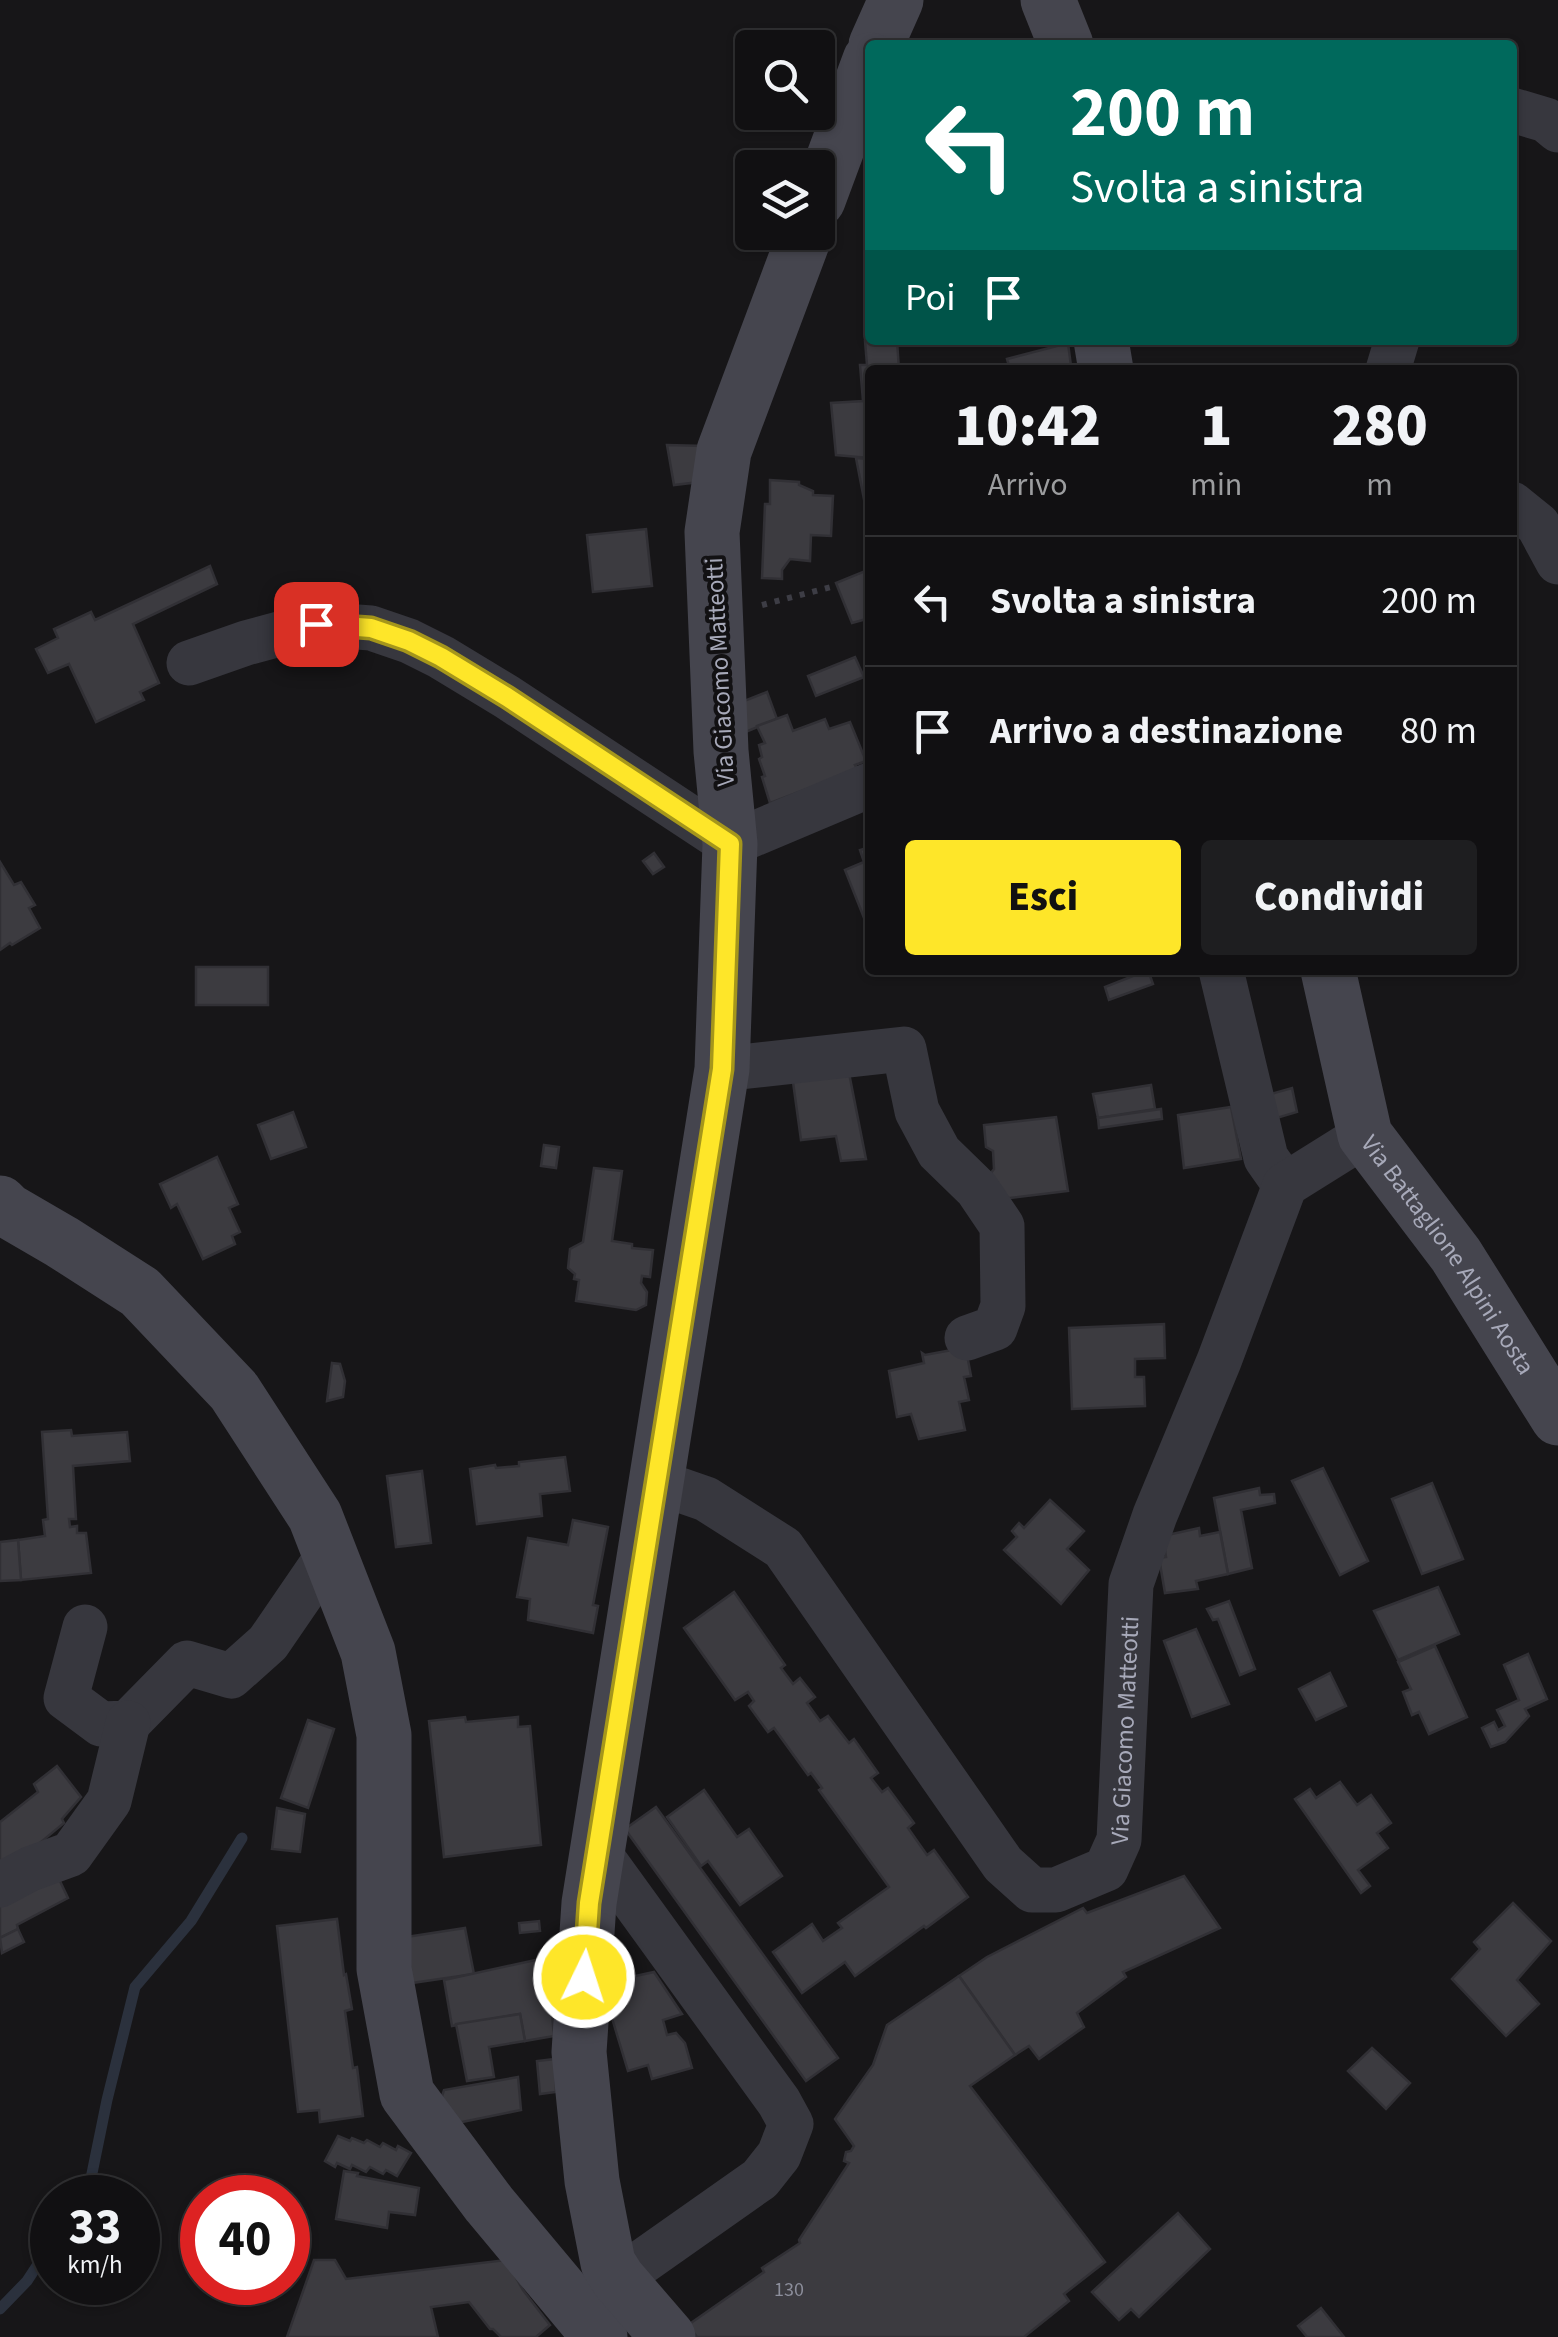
<!DOCTYPE html>
<html lang="it">
<style>
body{margin:0;font-family:"Source Sans 3",sans-serif;background:#1e1e20;color:#f1f3f6;height:100vh;display:flex;flex-direction:column;font-size:38px;white-space:nowrap}
*{box-sizing:border-box;margin:0}
p{font-size:32px;color:#9c9d9f}
.icon{flex:none;width:55px;height:55px;fill:none;stroke:currentColor;stroke-width:2;stroke-linecap:round;stroke-linejoin:round}
.map{position:relative;flex:1;overflow:hidden}
.drawer{position:absolute;left:865px;top:365px;width:652px;height:610px;display:flex;flex-direction:column;background:#111012;border-radius:10px;box-shadow:0 2px 8px #0004,0 0 0 2px #303032}
.drawer>*{flex:none}
.guide{position:absolute;left:865px;top:40px;width:652px;height:305px;border-radius:10px;box-shadow:0 2px 8px #0004,0 0 0 2px #303032;background:#00695c;color:#fff;overflow:hidden}
.controls{position:absolute;left:735px;top:30px;display:grid;gap:20px}
.controls a{display:grid;place-items:center;width:100px;height:100px;border-radius:10px;background:#111012;box-shadow:0 2px 8px #0004,0 0 0 2px #303032;font-size:50px}
.speed{position:absolute;left:30px;top:2175px;display:flex;gap:20px;font-size:50px;font-weight:700;text-align:center}
.speed>*{display:grid;place-content:center;width:130px;height:130px;border-radius:50%;background:#111012;box-shadow:0 2px 8px #0004,0 0 0 2px #303032;line-height:1}
.speed small{font-size:25px;font-weight:400}
.speed .limit{border:15px solid #d22;background:#fff;color:#111}
.pin{position:absolute;display:grid;place-items:center;width:85px;height:85px;color:#fff;margin:-42px;border-radius:20px;box-shadow:0 5px 15px #0006}
.me{position:absolute;width:110px;margin:-55px;rotate:4deg;stroke-linejoin:round;filter:drop-shadow(0 0 8px #0008)}
.turn{display:flex;align-items:center;gap:35px;height:210px;padding:0 40px;font-size:45px}
.turn .icon{width:130px;height:130px;stroke-width:2.5}
.turn b{display:block;font-size:70px;line-height:85px}
.then{display:flex;align-items:center;height:95px;padding:0 40px;background:#0003;gap:20px;font-size:38px}
.eta{display:flex;justify-content:space-evenly;align-items:center;height:170px;text-align:center}
.eta b{font-size:60px;font-weight:800;line-height:70px}
.cta{display:flex;gap:20px;margin-top:auto;padding:20px 40px}
.cta a{flex:1;height:115px;border-radius:10px;background:#fee629;color:#111;font-size:40px;font-weight:800;line-height:115px;text-align:center}
.cta a+a{background:#1e1e20;color:#f1f3f6}
ul{padding:0;list-style:none}
li{display:flex;align-items:center;gap:30px;height:130px;padding:0 40px;border-top:2px solid #303032}
li div{flex:1}
li b{display:block;font-size:38px}
li em{font-style:normal}
.map>svg:first-child{display:block}
.lines{fill:none;stroke-linecap:round;stroke-linejoin:round}
.stream{stroke:#2b313d;stroke-width:11}
.building{fill:#3c3b40;stroke:#313035;stroke-width:2.5}
.path{stroke:#3d3d45;stroke-width:6;stroke-dasharray:5 8;stroke-linecap:butt}
.street{stroke:#37373e;stroke-width:45}
.secondary{stroke:#45454e;stroke-width:55}
.route-casing{stroke:#a5961b;stroke-width:25}
.route{stroke:#fee629;stroke-width:18}
.labels{text-anchor:middle;stroke-width:8;stroke-linejoin:round;paint-order:stroke}
.number-label{font-size:20px;fill:#8c8e9b}
.street-label{font-size:25px;fill:#a7a9b9;stroke:#121113}
</style>
<div class="map">
<svg width="1558" height="2337" viewBox="0 0 1558 2337">
<rect width="100%" height="100%" fill="#171618"/>
<g class="lines">
<g class="stream">
<polyline points="83,2198 89,2188 107,2100 135,1987 191,1921 242,1838"/>
<polyline points="0,2309 27,2281 52,2243"/>
</g>
</g>
<g class="building">
<polygon points="897,340 899,370 870,370 869,458 836,455 831,403 863,401 860,365 867,365 865,341"/>
<polygon points="1068,343 1071,366 1059,370 1010,370 1007,359"/>
<polygon points="667,445 705,446 699,482 674,485"/>
<polygon points="856,458 870,459 868,520"/>
<polygon points="770,480 799,482 799,485 813,491 813,495 833,496 831,536 811,535 810,561 790,559 782,570 782,579 762,578 765,504 770,504"/>
<polygon points="646,529 652,586 593,592 587,535"/>
<polygon points="210,566 217,584 133,624 159,683 140,692 144,700 96,722 69,664 48,673 36,649 58,638 54,629 91,612 95,620"/>
<polygon points="870,569 870,618 852,623 836,583"/>
<polygon points="855,657 864,677 816,696 808,676"/>
<polygon points="767,692 777,719 743,733 734,705"/>
<polygon points="787,715 793,731 825,719 829,729 850,722 866,761 855,765 858,770 770,803 762,777 765,776 759,759 762,757 759,745 765,743 757,726"/>
<polygon points="870,847 870,933 845,870 864,862 860,850"/>
<polygon points="654,853 664,867 653,874 643,861"/>
<polygon points="0,862 14,885 21,882 35,905 29,908 40,928 12,945 10,943 0,950"/>
<rect x="196" y="967" width="72" height="38"/>
<polygon points="1131,970 1148,970 1153,984 1109,1000 1105,987 1133,976"/>
<polygon points="849,1073 866,1159 841,1161 836,1136 801,1140 793,1082"/>
<polygon points="1151,1085 1155,1109 1098,1118 1093,1094"/>
<polygon points="1292,1088 1297,1112 1270,1120 1264,1096"/>
<polygon points="1231,1107 1241,1159 1184,1168 1178,1115"/>
<polygon points="1161,1109 1162,1119 1099,1128 1098,1118"/>
<polygon points="293,1112 306,1147 271,1159 258,1125"/>
<polygon points="1056,1117 1068,1191 994,1200 990,1174 994,1169 993,1151 986,1147 984,1125"/>
<polygon points="544,1145 559,1147 556,1168 541,1166"/>
<polygon points="217,1157 238,1204 229,1208 240,1232 232,1236 235,1244 203,1259 177,1204 171,1208 160,1184"/>
<polygon points="594,1168 622,1171 612,1241 632,1244 632,1248 653,1250 650,1277 642,1276 641,1283 647,1292 646,1305 636,1310 576,1301 579,1280 574,1279 575,1274 568,1268 570,1249 583,1242"/>
<polygon points="1164,1324 1165,1358 1135,1359 1135,1377 1144,1377 1145,1406 1072,1409 1069,1328"/>
<polygon points="965,1344 971,1376 964,1377 969,1400 959,1402 965,1430 919,1439 911,1414 897,1417 889,1371 924,1363 922,1353 925,1355 941,1352 963,1348"/>
<polygon points="332,1363 340,1364 345,1381 343,1397 327,1401"/>
<polygon points="71,1430 72,1436 127,1432 130,1461 73,1466 76,1519 69,1519 70,1527 77,1526 77,1533 86,1533 91,1573 21,1580 18,1540 45,1536 43,1520 48,1519 42,1432"/>
<polygon points="565,1457 570,1491 540,1494 542,1516 477,1524 470,1469 495,1465 496,1468 519,1466 519,1462"/>
<polygon points="1323,1468 1368,1561 1340,1575 1292,1481"/>
<polygon points="422,1471 431,1543 396,1547 387,1476"/>
<polygon points="1432,1483 1463,1559 1422,1574 1392,1499"/>
<polygon points="1259,1488 1260,1495 1274,1494 1275,1503 1241,1510 1252,1568 1228,1574 1214,1498"/>
<polygon points="1050,1500 1084,1531 1067,1549 1089,1570 1061,1604 1004,1550 1017,1537 1012,1531 1019,1523 1024,1528"/>
<polygon points="573,1520 608,1527 593,1605 598,1606 593,1633 528,1620 530,1599 517,1597 528,1538 568,1545"/>
<polygon points="1199,1528 1200,1536 1220,1532 1228,1574 1196,1581 1198,1589 1165,1593 1159,1558 1166,1557 1163,1536"/>
<polygon points="18,1540 21,1580 0,1581 0,1542"/>
<polygon points="1438,1587 1459,1634 1398,1660 1374,1611"/>
<polygon points="734,1592 785,1665 781,1668 793,1684 800,1678 815,1697 807,1703 820,1721 828,1716 849,1743 854,1739 878,1773 871,1778 882,1792 888,1788 914,1823 908,1828 927,1855 934,1850 968,1897 926,1928 924,1926 855,1976 845,1962 802,1993 773,1952 812,1924 823,1941 842,1928 838,1923 889,1887 819,1790 822,1788 811,1773 808,1775 774,1728 768,1732 749,1706 754,1701 748,1692 735,1700 684,1628"/>
<polygon points="1229,1601 1255,1669 1240,1675 1218,1619 1213,1620 1207,1609"/>
<polygon points="1196,1629 1229,1704 1192,1717 1164,1641"/>
<polygon points="1435,1646 1467,1717 1429,1734 1419,1712 1412,1715 1403,1692 1411,1689 1398,1662"/>
<polygon points="1528,1654 1547,1699 1525,1709 1529,1716 1505,1742 1491,1747 1482,1728 1494,1722 1498,1730 1505,1726 1497,1710 1519,1700 1504,1665"/>
<polygon points="1330,1673 1346,1706 1316,1720 1299,1689"/>
<polygon points="465,1717 466,1722 518,1717 518,1727 530,1726 541,1845 444,1857 429,1721"/>
<polygon points="308,1720 334,1729 308,1808 281,1798"/>
<polygon points="57,1766 81,1797 62,1819 64,1823 0,1876 0,1822 38,1792 34,1784"/>
<polygon points="1340,1782 1357,1805 1371,1795 1391,1823 1377,1833 1388,1848 1358,1870 1370,1886 1361,1893 1295,1799 1310,1789 1316,1798"/>
<polygon points="704,1790 737,1837 749,1829 782,1876 740,1905 708,1861 701,1866 667,1817"/>
<polygon points="656,1807 838,2058 806,2081 625,1829"/>
<polygon points="277,1808 305,1814 300,1852 272,1849"/>
<polygon points="1184,1876 1220,1928 1123,1972 1126,1977 1077,2013 1084,2027 1039,2059 1029,2046 1015,2055 959,1976 987,1957 1083,1908 1087,1913"/>
<polygon points="59,1879 68,1898 17,1925 18,1929 0,1938 0,1896"/>
<polygon points="1513,1903 1551,1941 1517,1980 1539,2004 1506,2036 1452,1979 1480,1949 1474,1942"/>
<polygon points="337,1919 344,1975 346,1974 352,2009 345,2011 353,2068 357,2067 363,2116 320,2122 319,2110 298,2112 277,1926"/>
<polygon points="539,1921 540,1931 520,1933 519,1923"/>
<polygon points="465,1928 474,1974 412,1983 406,1937"/>
<polygon points="18,1929 24,1942 2,1953 0,1938"/>
<polygon points="540,1959 544,1983 549,1982 554,2036 525,2041 520,2014 452,2026 444,1980"/>
<polygon points="654,1972 682,2014 663,2020 667,2035 676,2033 685,2043 692,2068 652,2079 648,2065 628,2071 608,2005 621,2002 617,1980"/>
<polygon points="959,1976 1015,2055 970,2086 1105,2262 1064,2294 1069,2301 1024,2337 697,2337 688,2325 764,2272 762,2268 800,2243 799,2240 849,2163 844,2161 846,2152 851,2151 854,2146 835,2119 873,2065 887,2025"/>
<polygon points="520,2014 525,2041 489,2047 494,2077 467,2081 456,2024"/>
<polygon points="1372,2048 1410,2083 1386,2109 1348,2071"/>
<polygon points="555,2059 556,2092 540,2094 537,2061"/>
<polygon points="518,2077 521,2110 452,2124 439,2105 444,2090"/>
<polygon points="338,2136 350,2141 352,2138 364,2143 367,2140 380,2147 383,2143 396,2150 398,2146 411,2153 397,2176 386,2170 383,2174 370,2167 366,2172 352,2165 350,2169 337,2163 335,2167 325,2161"/>
<polygon points="344,2171 358,2173 357,2176 419,2188 415,2215 389,2212 387,2228 336,2219"/>
<polygon points="1178,2213 1210,2249 1139,2317 1131,2309 1119,2320 1092,2292"/>
<polygon points="314,2260 335,2260 346,2279 506,2260 523,2290 550,2325 536,2337 501,2337 493,2329 490,2329 469,2302 431,2307 438,2337 287,2337"/>
<polygon points="1321,2308 1344,2337 1307,2337 1298,2326"/>
</g>
<g class="lines">
<polyline class="path" points="762,605 831,587"/>
<g class="street">
<polyline points="1512,110 1546,120 1558,130"/>
<polyline points="1388,370 1397,340"/>
<polyline points="1512,504 1538,525 1558,562"/>
<polyline points="189,663 246,643 316,624 371,628 409,641 441,657 507,697 730,844 870,785"/>
<polyline points="1221,970 1266,1158 1285,1185"/>
<polyline points="722,1069 904,1049 917,1111 939,1152 977,1189 1002,1226 1003,1306 995,1328 967,1338"/>
<path id="s1" d="M654,1481L706,1499L783,1548L1003,1864L1032,1890H1056L1106,1869L1119,1840L1131,1584L1155,1515L1219,1361L1285,1185L1365,1135"/>
<polyline points="85,1627 66,1698 101,1724 128,1723 187,1663 231,1676 268,1643 329,1554"/>
<polyline points="598,1852 779,2102 791,2124 779,2155 760,2179 618,2279"/>
<polyline points="0,1885 30,1869 71,1854 109,1801 128,1723"/>
</g>
<g class="secondary">
<polyline points="1048,0 1066,45"/>
<polyline points="876,45 896,0"/>
<polyline points="818,200 870,60"/>
<polyline points="1101,340 1106,370"/>
<path id="s2" d="M1328,970L1365,1135L1456,1255L1558,1418"/>
<polyline points="0,1203 7,1210 62,1242 140,1292 234,1391 315,1516 368,1652 384,1735 384,1969 407,2094 489,2204 600,2337"/>
<polyline points="668,2337 618,2279 608,2263 592,2181 579,2052 589,1903 722,1069 730,844 721,751 712,532 724,451 806,232"/>
</g>
</g>
<g class="lines">
<defs>
<polyline id="route" points="316,624 371,628 409,641 441,657 507,697 730,844 722,1069 589,1903 584,1977"/>
</defs>
<use href="#route" class="route-casing"/>
<use href="#route" class="route"/>
</g>
<g class="labels">
<g class="number-label">
<text x="789" y="2296">130</text>
</g>
<g class="street-label">
<text transform="translate(719 672) rotate(-93)" y="9">Via Giacomo Matteotti</text>
<text dy="9" stroke="none"><textPath href="#s2" startOffset="315">Via Battaglione Alpini Aosta</textPath></text>
<text dy="9" stroke="none"><textPath href="#s1" startOffset="790">Via Giacomo Matteotti</textPath></text>
</g>
</g>
</svg>
<div class="controls">
<a><svg class="icon" aria-label="search" viewBox="0 0 24 24"><circle cx="10" cy="10" r="6"/><path d="M15 15l6 6"/></svg></a>
<a><svg class="icon" aria-label="layers" viewBox="0 0 24 24"><path d="M12 4l9 5-9 5-9-5zM3 14l9 5 9-5"/></svg></a>
</div>
<div class="speed"><div>33<small>km/h</small></div><div class="limit">40</div></div>
<div class="pin" style="left:316px;top:624px;background:#d93025"><svg class="icon" aria-label="arrive" viewBox="0 0 24 24"><path d="M6 21V4h12l-3 4 3 4H6"/></svg></div>
<svg class="me" style="left:584px;top:1977px" viewBox="-20 -20 40 40"><circle r="17" fill="#fee629" stroke="#fff" stroke-width="3"/><path d="M0-11L8 9 0 5-8 9z" fill="#fff"/></svg>
<div class="guide">
<div class="turn"><svg class="icon" aria-label="left" viewBox="0 0 24 24"><path d="M17 20v-9H6M10 6l-5 5 5 5"/></svg><div><b>200 m</b>Svolta a sinistra</div></div>
<div class="then">Poi<svg class="icon" aria-label="arrive" viewBox="0 0 24 24"><path d="M6 21V4h12l-3 4 3 4H6"/></svg></div>
</div>
<section class="drawer">
<div class="eta">
<div><b>10:42</b><p>Arrivo</p></div>
<div><b>1</b><p>min</p></div>
<div><b>280</b><p>m</p></div>
</div>
<ul>
<li><svg class="icon" aria-label="left" viewBox="0 0 24 24"><path d="M17 20v-9H6M10 6l-5 5 5 5"/></svg><div><b>Svolta a sinistra</b></div><em>200 m</em></li>
<li><svg class="icon" aria-label="arrive" viewBox="0 0 24 24"><path d="M6 21V4h12l-3 4 3 4H6"/></svg><div><b>Arrivo a destinazione</b></div><em>80 m</em></li>
</ul>
<div class="cta"><a>Esci</a><a>Condividi</a></div>
</section>
</div>
